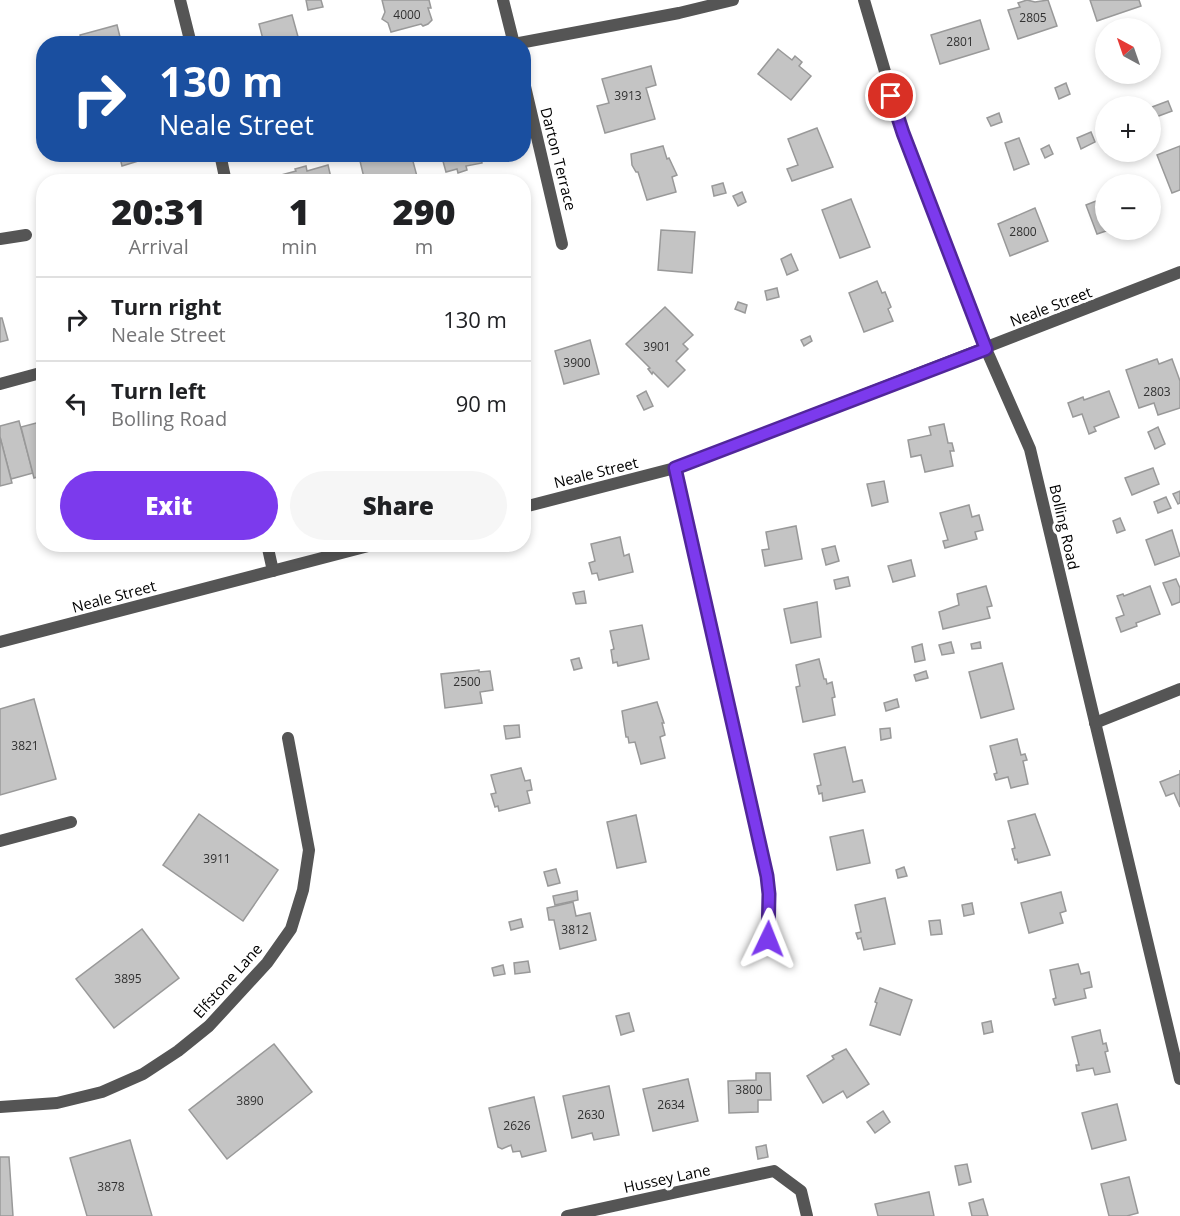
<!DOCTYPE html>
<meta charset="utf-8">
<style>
body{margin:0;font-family:"Open Sans",sans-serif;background:#f6f6f6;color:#202124;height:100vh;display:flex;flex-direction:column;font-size:22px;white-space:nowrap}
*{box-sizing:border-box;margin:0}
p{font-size:20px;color:#757577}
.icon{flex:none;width:33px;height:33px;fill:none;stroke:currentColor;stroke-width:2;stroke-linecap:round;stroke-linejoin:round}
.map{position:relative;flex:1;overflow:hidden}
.details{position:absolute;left:36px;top:174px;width:495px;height:378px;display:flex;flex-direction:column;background:#fff;border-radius:24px;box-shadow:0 3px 9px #0003}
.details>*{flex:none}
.hud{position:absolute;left:36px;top:36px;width:495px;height:126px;border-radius:24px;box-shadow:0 3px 9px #0003;background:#1a4fa0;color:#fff;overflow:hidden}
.needle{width:39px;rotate:320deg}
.controls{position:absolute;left:1095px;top:18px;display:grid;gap:12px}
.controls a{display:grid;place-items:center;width:66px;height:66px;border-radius:50%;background:#fff;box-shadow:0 3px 9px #0003;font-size:30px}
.pin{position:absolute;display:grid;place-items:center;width:51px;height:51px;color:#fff;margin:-26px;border:3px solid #fff;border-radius:50%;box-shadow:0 2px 6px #0007}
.me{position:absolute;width:66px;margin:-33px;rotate:2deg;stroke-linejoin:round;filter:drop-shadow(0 0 4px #0008)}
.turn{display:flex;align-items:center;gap:21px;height:126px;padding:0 24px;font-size:27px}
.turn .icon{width:78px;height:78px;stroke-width:2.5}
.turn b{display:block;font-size:42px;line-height:51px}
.eta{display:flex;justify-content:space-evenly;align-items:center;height:102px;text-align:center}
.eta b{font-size:36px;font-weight:800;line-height:42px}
.primary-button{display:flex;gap:12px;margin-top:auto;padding:12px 24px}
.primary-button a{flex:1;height:69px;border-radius:36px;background:#7c3aed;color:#fff;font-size:24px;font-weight:800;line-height:69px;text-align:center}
.primary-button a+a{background:#f6f6f6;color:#202124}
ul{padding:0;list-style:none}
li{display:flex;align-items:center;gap:18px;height:84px;padding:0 24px;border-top:2px solid #e0e0e0}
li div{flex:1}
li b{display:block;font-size:22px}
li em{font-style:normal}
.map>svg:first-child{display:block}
.building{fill:#c4c4c4;stroke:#999;stroke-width:1.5}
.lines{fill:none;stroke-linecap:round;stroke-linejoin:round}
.street{stroke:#555;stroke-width:12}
.route-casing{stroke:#51269a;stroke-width:15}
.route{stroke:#7c3aed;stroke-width:10}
.labels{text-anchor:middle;stroke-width:6;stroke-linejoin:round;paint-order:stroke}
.number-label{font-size:12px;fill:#313131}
.street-label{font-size:15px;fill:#000;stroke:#fff}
</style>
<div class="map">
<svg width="1180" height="1216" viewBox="0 0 1180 1216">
<rect width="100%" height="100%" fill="#fff"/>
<g class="building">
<polygon points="306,0 321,0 323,7 308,10"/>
<polygon points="382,0 429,0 431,8 428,8 432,20 428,24 423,26 421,24 391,32 388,23 382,19 385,12"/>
<polygon points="1027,0 1035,2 1048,0 1057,26 1018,39 1008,10 1020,7 1018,3"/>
<polygon points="1090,0 1139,0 1141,6 1097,21"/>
<polygon points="292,15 300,44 263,44 264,43 259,24"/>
<polygon points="980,20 989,49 940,64 931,35"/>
<polygon points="117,25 121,41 124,40 125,44 82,44 80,35"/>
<polygon points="778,49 792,60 795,56 802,62 799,66 811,76 791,100 758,74"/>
<polygon points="651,66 656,85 646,88 655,119 605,133 597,106 609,103 602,79"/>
<polygon points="1066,83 1070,94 1059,99 1055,88"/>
<polygon points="1168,101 1172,111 1156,117 1152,107"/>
<polygon points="999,113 1002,122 991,126 987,118"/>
<polygon points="817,128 833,167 792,181 787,169 798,165 788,139"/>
<polygon points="1091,132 1095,142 1081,149 1077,138"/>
<polygon points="1019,138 1029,164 1014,170 1005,143"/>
<polygon points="1049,145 1053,154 1045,158 1041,149"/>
<polygon points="663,146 667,159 669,158 677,175 672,177 676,192 647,200 638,172 636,172 632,165 631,154"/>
<polygon points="1180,146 1180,190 1172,193 1157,155"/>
<polygon points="119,154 147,154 148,158 122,166"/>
<polygon points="377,154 411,154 418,180 365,182 360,161 374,157 373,155"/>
<polygon points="441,154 480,154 482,163 466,166 467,170 458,173 457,169 446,172"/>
<polygon points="328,165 332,182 283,182 281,175 296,171 295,169 306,166 307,171"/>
<polygon points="723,183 726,193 714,196 712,186"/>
<polygon points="742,192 746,202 738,206 733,196"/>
<polygon points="1106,197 1106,230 1109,230 1097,234 1086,205"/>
<polygon points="851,199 870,247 840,258 822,210"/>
<polygon points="1035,208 1048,241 1010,256 998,224"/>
<polygon points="661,230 695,232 692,273 658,270"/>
<polygon points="791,254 798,270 787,275 781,259"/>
<polygon points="877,281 882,293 885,292 891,307 888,309 893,321 864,332 849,293"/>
<polygon points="777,288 779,297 767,300 765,291"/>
<polygon points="738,302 747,305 745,313 735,309"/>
<polygon points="665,307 693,335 683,344 688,349 676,361 685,370 668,387 653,372 652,374 648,369 650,368 626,344"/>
<polygon points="0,318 2,318 8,340 0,342"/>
<polygon points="810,336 812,341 804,346 801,340"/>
<polygon points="590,340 599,374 564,384 555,351"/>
<polygon points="1157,359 1159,364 1172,359 1180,381 1180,408 1158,415 1154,403 1139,408 1126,370"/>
<polygon points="646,391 653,406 644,410 637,396"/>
<polygon points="1109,391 1119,417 1094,427 1096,431 1089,434 1082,414 1073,417 1068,403 1083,397 1084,400"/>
<polygon points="19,421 33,473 11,479 0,437 0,426"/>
<polygon points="44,421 44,475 34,478 21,427"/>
<polygon points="944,424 948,443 952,443 954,451 950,451 953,466 925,472 921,455 911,457 908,440 931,435 929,427"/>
<polygon points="1158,427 1165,444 1155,449 1148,432"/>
<polygon points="0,437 12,483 0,486"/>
<polygon points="1153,468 1159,484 1132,495 1125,478"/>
<polygon points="884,481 888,502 872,506 867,484"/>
<polygon points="1180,491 1180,503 1178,504 1173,494"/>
<polygon points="1166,497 1171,508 1158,513 1154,502"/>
<polygon points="969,505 972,517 979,515 983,530 975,532 977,539 945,548 943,541 948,540 940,513"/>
<polygon points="1120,518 1125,530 1117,533 1113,521"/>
<polygon points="796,526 802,559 765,566 762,550 769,549 766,532"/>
<polygon points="1172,530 1180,556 1155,565 1146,540"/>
<polygon points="620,537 624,556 629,554 633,572 599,580 597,573 592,574 589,563 595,561 591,544"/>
<polygon points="835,546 839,561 826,565 822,549"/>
<polygon points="911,560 915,576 893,582 888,566"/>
<polygon points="848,577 850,586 836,589 834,580"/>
<polygon points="1176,579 1180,588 1180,602 1172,605 1163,583"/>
<polygon points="986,586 992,606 987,607 990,618 943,629 939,612 959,605 957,594"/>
<polygon points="1150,586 1160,614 1136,623 1137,626 1121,632 1116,618 1124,615 1117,596 1123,594 1124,596"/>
<polygon points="584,591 586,603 576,604 573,593"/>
<polygon points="817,602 821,637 791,643 784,609"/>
<polygon points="642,625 649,659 618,666 617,662 613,663 611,650 614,649 610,631"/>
<polygon points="951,642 954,653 942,655 939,645"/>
<polygon points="980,642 981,648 972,649 971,644"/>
<polygon points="922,644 925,660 915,662 912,647"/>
<polygon points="579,658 582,668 574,670 571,660"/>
<polygon points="819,659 824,679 826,679 827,684 832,682 835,697 832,698 835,715 803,722 796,687 800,686 796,665"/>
<polygon points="1002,663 1014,709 981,718 969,672"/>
<polygon points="479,670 479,672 490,671 493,690 480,692 482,703 445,708 441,674"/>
<polygon points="926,671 928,678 916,681 914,675"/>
<polygon points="34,699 56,779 0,795 0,709"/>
<polygon points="897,699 899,707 886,711 884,703"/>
<polygon points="657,702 664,723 662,723 665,735 660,737 665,758 641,764 635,742 629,743 628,737 626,737 622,711"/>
<polygon points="519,725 520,737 506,739 504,726"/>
<polygon points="890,728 891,738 881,740 880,729"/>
<polygon points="1017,739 1021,755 1025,754 1027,760 1023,761 1028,784 1011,788 1008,777 996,780 994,774 997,773 990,746"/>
<polygon points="845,747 853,782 862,780 865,792 823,801 822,793 819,794 817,786 821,785 814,754"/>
<polygon points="521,768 525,781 530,780 532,790 527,791 530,803 499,811 498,806 495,807 491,794 496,793 491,775"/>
<polygon points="1180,770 1180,807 1174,793 1166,796 1160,782 1180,774"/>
<polygon points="199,814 278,870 243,921 163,865"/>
<polygon points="1035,814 1050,855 1018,863 1017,859 1015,860 1012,849 1015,848 1008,821"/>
<polygon points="636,815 646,862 617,868 607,822"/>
<polygon points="863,830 870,863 837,870 830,837"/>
<polygon points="904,867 907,876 898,878 896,870"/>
<polygon points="556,869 560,883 548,886 544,872"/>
<polygon points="577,891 578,900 555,905 553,896"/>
<polygon points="1061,892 1066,911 1060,913 1063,923 1029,933 1021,903"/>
<polygon points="885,898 895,944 864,950 861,938 858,939 856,933 861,932 855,905"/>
<polygon points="573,902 576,916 590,913 596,940 560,949 554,920 549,920 547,908"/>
<polygon points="972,903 974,914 964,916 962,905"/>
<polygon points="521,919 523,927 511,930 509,922"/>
<polygon points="940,920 942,934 931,935 929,921"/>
<polygon points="142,929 179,978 114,1028 76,979"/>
<polygon points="528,961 530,972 515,974 514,963"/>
<polygon points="1078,964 1081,974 1089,972 1092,987 1084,989 1086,998 1055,1005 1053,999 1056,998 1050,970"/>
<polygon points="503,965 505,974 494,976 492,968"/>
<polygon points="880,988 912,1000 900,1035 870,1025 877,1003 875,1002"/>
<polygon points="629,1013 634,1031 621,1035 616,1016"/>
<polygon points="991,1021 993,1032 984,1034 982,1023"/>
<polygon points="1100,1030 1103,1044 1106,1043 1108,1051 1105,1052 1110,1072 1095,1075 1093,1068 1077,1071 1076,1065 1079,1065 1072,1037"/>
<polygon points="274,1044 312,1092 227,1159 189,1110"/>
<polygon points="846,1049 869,1084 847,1098 843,1091 823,1103 807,1076 834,1059 832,1056"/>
<polygon points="756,1073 770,1073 771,1100 758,1100 758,1112 729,1113 728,1081 756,1080"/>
<polygon points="688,1079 698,1121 653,1131 643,1089"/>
<polygon points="609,1086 619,1135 594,1140 592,1133 572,1138 563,1096"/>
<polygon points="534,1097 546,1151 522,1157 520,1151 513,1152 511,1145 502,1149 498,1147 489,1108"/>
<polygon points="1117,1104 1126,1140 1092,1149 1082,1113"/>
<polygon points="883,1111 890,1122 875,1133 867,1122"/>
<polygon points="130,1140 152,1216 87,1216 70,1158"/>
<polygon points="766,1145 768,1157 758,1159 756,1147"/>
<polygon points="0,1157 9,1157 13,1216 0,1216"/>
<polygon points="967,1164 971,1182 959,1185 955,1166"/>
<polygon points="1129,1177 1138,1213 1127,1216 1109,1216 1101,1184"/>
<polygon points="929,1192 934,1216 878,1216 875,1204"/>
<polygon points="983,1199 988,1216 972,1216 969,1203"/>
</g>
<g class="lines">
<g class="street">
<polyline points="180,0 191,44"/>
<polyline points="503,0 514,44"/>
<polyline points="864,0 903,133 986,349 1030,449 1180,1079"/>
<polyline points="514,44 679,13 733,0"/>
<polyline points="524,82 562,244"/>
<polyline points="220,154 226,182"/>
<polyline points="0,239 26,235"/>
<polyline points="0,384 44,372"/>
<polyline points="675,468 767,876 769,894 768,939"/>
<polyline points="524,507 675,468 1180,272"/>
<polyline points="267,544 273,571"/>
<polyline points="0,642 376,544"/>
<polyline points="1095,723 1180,689"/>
<polyline points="0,841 71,822"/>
<polyline points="0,1107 57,1103 102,1092 143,1074 178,1051 209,1026 267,963 291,929 303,890 309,850 288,738"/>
<polyline points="567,1216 774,1171 801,1191 807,1216"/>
</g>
</g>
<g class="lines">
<defs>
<polyline id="route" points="768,939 769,894 767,876 675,468 986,349 903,133 891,96"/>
</defs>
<use href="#route" class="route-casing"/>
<use href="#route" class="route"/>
</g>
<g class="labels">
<g class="number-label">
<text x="407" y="19">4000</text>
<text x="1033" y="22">2805</text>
<text x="960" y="46">2801</text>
<text x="628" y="100">3913</text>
<text x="1023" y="236">2800</text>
<text x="657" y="351">3901</text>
<text x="577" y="367">3900</text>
<text x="1157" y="396">2803</text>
<text x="467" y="686">2500</text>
<text x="25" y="750">3821</text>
<text x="217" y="863">3911</text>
<text x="575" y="934">3812</text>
<text x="128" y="983">3895</text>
<text x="749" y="1094">3800</text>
<text x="250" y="1105">3890</text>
<text x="671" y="1109">2634</text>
<text x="591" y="1119">2630</text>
<text x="517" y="1130">2626</text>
<text x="111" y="1191">3878</text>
</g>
<g class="street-label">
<text transform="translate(558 159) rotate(76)" y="5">Darton Terrace</text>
<text transform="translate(1051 307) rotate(-21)" y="5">Neale Street</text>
<text transform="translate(596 473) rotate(-14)" y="5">Neale Street</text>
<text transform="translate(1064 527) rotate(77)" y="5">Bolling Road</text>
<text transform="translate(114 597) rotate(-15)" y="5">Neale Street</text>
<text transform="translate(228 981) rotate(-48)" y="5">Elfstone Lane</text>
<text transform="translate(667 1179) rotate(-12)" y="5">Hussey Lane</text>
</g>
</g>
</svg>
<div class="controls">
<a><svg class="needle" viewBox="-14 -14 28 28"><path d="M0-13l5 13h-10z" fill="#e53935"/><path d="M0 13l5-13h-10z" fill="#757577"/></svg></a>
<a>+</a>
<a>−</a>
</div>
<div class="pin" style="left:891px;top:96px;background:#d93025"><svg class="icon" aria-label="arrive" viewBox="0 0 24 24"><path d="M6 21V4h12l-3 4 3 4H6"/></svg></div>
<svg class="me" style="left:768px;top:939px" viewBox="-20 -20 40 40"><path d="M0-17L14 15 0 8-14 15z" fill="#7c3aed" stroke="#fff" stroke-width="4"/></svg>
<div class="hud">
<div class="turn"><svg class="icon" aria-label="right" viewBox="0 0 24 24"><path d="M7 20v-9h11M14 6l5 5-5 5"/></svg><div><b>130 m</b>Neale Street</div></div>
</div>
<section class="details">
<div class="eta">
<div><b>20:31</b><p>Arrival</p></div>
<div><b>1</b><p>min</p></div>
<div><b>290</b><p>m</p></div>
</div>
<ul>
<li><svg class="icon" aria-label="right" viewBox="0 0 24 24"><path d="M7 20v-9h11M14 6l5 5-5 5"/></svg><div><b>Turn right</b><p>Neale Street</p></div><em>130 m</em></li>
<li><svg class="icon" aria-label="left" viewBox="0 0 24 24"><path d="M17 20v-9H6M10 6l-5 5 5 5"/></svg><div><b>Turn left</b><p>Bolling Road</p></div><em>90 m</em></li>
</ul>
<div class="primary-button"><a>Exit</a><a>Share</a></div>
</section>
</div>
